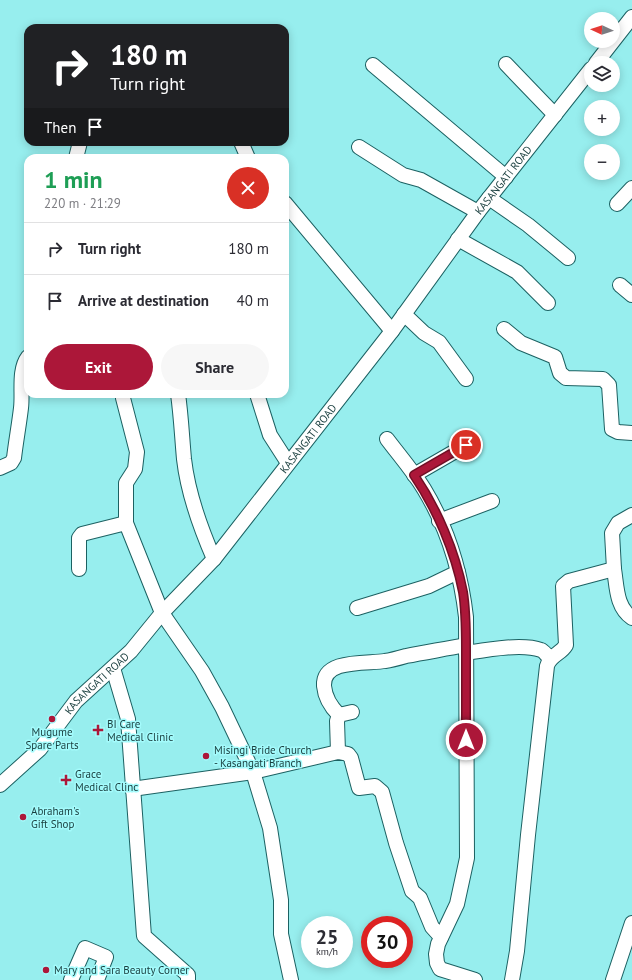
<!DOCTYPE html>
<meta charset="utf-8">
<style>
body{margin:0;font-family:"PT Sans",sans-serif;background:#f7f7f7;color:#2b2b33;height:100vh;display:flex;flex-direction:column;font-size:15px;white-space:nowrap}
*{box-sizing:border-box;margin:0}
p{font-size:13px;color:#7c7c81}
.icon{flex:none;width:22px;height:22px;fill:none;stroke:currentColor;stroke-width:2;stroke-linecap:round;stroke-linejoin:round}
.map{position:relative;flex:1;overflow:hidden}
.sheet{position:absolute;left:24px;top:154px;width:265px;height:244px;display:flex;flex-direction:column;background:#fff;border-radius:12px;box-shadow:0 2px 10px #0003}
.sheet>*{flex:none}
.banner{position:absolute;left:24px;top:24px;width:265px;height:122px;border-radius:12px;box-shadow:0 2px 10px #0003;background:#202124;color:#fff;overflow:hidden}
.needle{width:26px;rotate:273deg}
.tools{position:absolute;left:584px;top:12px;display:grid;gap:8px}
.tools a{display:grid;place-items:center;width:36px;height:36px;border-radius:50%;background:#fff;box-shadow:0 2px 10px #0003;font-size:20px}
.speed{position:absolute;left:301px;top:916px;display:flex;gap:8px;font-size:20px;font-weight:700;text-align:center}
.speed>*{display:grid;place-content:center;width:52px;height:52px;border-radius:50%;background:#fff;box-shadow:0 2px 10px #0003;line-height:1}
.speed small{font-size:10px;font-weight:400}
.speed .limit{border:6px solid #d22;background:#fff;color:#111}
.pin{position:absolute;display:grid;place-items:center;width:34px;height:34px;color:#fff;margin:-17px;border:2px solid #fff;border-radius:50%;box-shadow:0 1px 4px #0007}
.me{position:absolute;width:44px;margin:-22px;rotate:0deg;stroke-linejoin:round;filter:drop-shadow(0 0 3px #0008)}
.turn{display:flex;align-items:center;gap:14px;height:84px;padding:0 20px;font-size:18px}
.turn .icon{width:52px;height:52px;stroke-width:2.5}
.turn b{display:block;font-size:28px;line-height:34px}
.then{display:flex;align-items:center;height:38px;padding:0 20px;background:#0003;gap:8px;font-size:15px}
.round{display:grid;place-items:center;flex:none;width:42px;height:42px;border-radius:21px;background:#f7f7f7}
.overview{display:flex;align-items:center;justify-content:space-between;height:68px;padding:0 20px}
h1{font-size:24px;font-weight:600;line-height:30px;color:#1e9e55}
.action{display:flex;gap:8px;margin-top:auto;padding:8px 20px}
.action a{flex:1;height:46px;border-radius:24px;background:#ac1739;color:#fff;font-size:16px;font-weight:600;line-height:46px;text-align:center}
.action a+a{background:#f7f7f7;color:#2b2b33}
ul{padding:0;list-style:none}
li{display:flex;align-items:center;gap:12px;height:52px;padding:0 20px;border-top:1px solid #e1e1e2}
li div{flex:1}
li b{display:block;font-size:15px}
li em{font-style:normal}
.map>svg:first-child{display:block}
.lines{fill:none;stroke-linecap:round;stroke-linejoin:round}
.minor-casing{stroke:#1c6162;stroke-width:16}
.minor{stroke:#fff;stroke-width:14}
.route-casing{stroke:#700f25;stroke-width:10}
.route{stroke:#ac1739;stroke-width:7}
.poi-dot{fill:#ac1739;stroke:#a4fbfc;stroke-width:1.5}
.labels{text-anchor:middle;stroke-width:3;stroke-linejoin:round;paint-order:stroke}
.street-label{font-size:11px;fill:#193e3e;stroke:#a4fbfc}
.poi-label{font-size:11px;fill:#193e3e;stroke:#a4fbfc;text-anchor:start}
</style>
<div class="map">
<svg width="632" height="980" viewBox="0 0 632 980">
<rect width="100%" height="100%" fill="#97eeee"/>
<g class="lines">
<defs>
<g id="minor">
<polyline points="596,63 632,17"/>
<polyline points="506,64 555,115"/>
<polyline points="373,65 506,177"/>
<polyline points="241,142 248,158"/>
<polyline points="359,147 403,175 421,180 478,212"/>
<polyline points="76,158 80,142"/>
<polyline points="489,198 528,225 568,258"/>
<polyline points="285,203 392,331"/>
<polyline points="617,204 632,188"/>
<polyline points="458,239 517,272 548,303"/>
<polyline points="620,285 632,295"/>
<polyline points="404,314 424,333 439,342 466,379"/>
<polyline points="504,329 521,343 555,357 560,373 566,378 603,379 609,385 612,429 618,432 632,433"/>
<path d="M178,394C181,415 182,437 184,459C188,494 200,527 214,559"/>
<polyline points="257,394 270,435 288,463"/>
<polyline points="123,398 137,452 135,469 126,483 126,523 162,613 202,671 222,707 253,772 270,828 281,900 281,934 291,980"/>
<path d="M387,439C399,455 413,471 424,489C447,527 461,573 466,617L467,858L457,904L438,944L436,954L437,963L440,969L475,980"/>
<path d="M0,468L11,463L14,458C16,441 19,425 21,408C23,393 18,370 28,357"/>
<polyline points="414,475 466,445"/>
<polyline points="439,521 492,501"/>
<polyline points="79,569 79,538 82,534 126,523"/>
<path d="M614,569C617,587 616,607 632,618"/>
<polyline points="357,608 429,586 458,572"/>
<path d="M466,653C485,650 522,643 541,650C544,651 547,656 550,658"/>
<polyline points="113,668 128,719 144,936 188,975 188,980"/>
<path d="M339,715C331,707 325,697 324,686C322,658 369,664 385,661C392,660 399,658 406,656C426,652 446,649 466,645"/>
<polyline points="338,752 337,721 339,715 352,712"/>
<path id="s1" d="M0,785L40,749L76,701L131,651L162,613L214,559L392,331L478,212L591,69"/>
<polyline points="132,789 253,772 338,752 348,754 351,758 359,788 375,786 382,792 396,843 412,891 420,898 432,927 441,937"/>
<polyline points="71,980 85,948 106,957 97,980"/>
<path d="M512,980L517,951L528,835L547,666C550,655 561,654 566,645L563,586L569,581L614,569L612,533L618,523L632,515"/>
<polyline points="613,980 632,923"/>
</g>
</defs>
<use href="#minor" class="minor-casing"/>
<use href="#minor" class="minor"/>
</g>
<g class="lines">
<defs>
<path id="route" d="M466,445L414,475C437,509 455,551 463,592C466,611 466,630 466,649C466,680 466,710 466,740"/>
</defs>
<use href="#route" class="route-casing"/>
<use href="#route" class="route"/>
</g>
<g class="poi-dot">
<circle cx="52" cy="719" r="4"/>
<path d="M96 724h4v4h4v4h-4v4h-4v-4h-4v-4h4z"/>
<circle cx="206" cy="756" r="4"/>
<path d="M64 774h4v4h4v4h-4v4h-4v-4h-4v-4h4z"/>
<circle cx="23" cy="817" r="4"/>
<circle cx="46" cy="970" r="4"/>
</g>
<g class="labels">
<g class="street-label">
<text dy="4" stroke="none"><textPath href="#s1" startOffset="789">KASANGATI ROAD</textPath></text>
<text dy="4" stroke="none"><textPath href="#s1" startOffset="465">KASANGATI ROAD</textPath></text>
<text dy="4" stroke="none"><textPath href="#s1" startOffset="141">KASANGATI ROAD</textPath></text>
</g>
<g class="poi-label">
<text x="107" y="728">BI Care<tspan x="107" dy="13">Medical Clinic</tspan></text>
<text x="52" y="736" text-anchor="middle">Mugume<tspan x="52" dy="13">Spare Parts</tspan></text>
<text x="214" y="754">Misingi Bride Church<tspan x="214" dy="13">- Kasangati Branch</tspan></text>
<text x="75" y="778">Grace<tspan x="75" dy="13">Medical Clinc</tspan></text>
<text x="31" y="815">Abraham's<tspan x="31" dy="13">Gift Shop</tspan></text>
<text x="54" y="974">Mary and Sara Beauty Corner</text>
</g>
</g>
</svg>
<div class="tools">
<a><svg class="needle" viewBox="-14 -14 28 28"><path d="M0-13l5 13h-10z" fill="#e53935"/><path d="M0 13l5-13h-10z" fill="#7c7c81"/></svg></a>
<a><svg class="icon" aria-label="layers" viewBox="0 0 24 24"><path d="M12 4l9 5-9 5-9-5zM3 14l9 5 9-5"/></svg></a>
<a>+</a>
<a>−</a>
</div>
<div class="speed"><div>25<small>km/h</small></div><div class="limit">30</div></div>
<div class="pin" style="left:466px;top:445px;background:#d93025"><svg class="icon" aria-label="arrive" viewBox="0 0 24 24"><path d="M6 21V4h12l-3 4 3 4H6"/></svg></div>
<svg class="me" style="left:466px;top:740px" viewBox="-20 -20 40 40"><circle r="17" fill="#ac1739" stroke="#fff" stroke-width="3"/><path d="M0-11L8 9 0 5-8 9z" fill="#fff"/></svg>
<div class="banner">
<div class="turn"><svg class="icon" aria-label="right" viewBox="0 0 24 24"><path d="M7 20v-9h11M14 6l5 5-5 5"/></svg><div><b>180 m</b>Turn right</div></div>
<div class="then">Then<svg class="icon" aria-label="arrive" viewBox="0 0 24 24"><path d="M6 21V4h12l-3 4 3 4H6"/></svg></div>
</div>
<section class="sheet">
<div class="overview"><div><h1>1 min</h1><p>220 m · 21:29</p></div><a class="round" style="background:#d93025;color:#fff"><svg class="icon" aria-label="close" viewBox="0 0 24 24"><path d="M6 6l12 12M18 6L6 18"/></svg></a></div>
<ul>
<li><svg class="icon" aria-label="right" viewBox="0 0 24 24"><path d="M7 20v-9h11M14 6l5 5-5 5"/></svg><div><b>Turn right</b></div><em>180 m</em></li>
<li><svg class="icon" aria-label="arrive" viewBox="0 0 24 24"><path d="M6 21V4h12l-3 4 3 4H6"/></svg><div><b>Arrive at destination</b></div><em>40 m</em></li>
</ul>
<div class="action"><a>Exit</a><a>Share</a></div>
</section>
</div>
